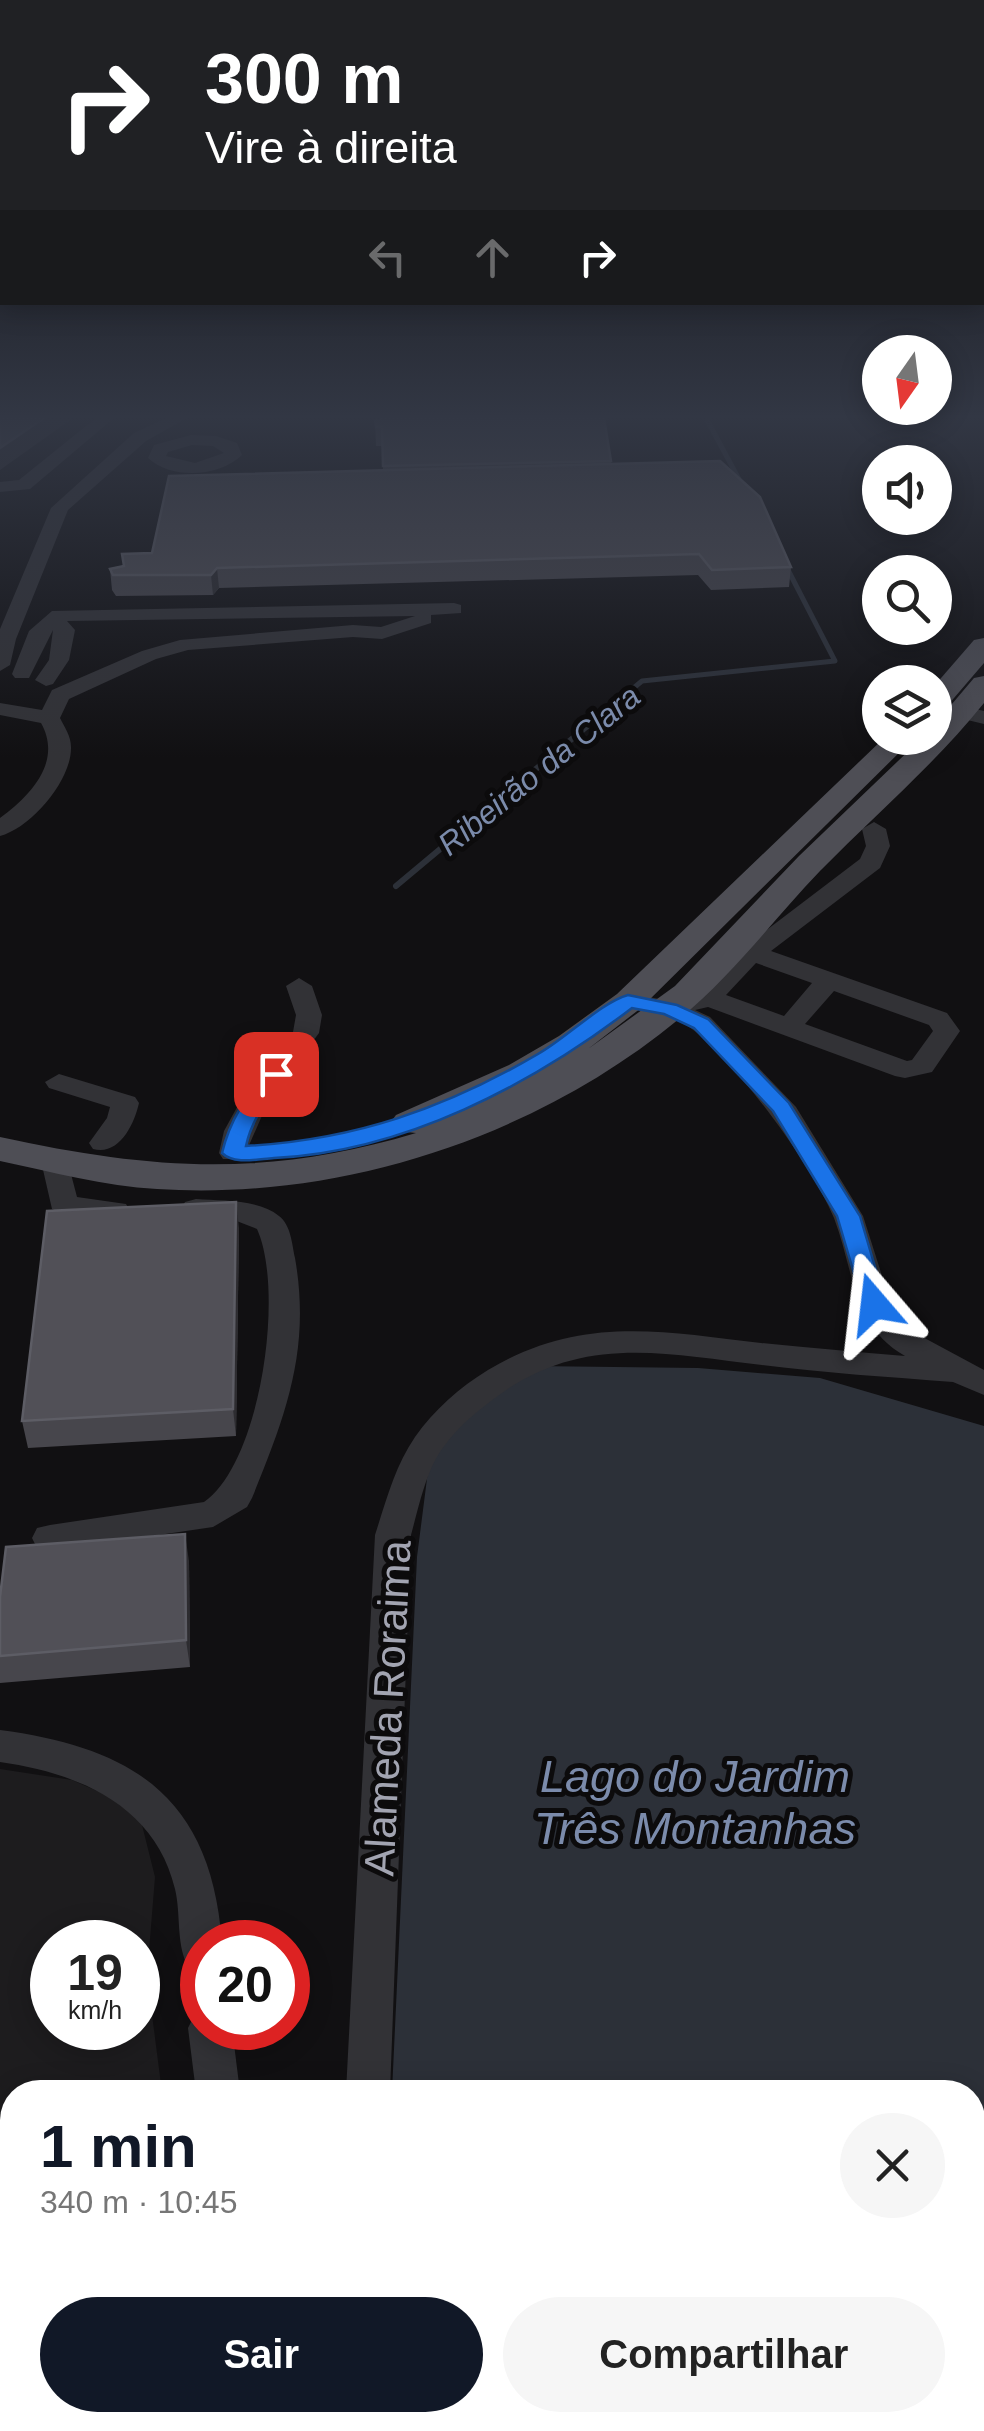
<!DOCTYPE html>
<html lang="pt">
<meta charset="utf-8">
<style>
body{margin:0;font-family:Helvetica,sans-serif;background:#f6f6f6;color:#222;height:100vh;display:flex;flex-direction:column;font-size:38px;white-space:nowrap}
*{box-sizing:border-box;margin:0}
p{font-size:32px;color:#767676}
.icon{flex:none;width:55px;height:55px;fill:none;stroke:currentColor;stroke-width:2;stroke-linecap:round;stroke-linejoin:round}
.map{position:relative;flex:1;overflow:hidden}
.details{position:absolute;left:0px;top:2080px;width:985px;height:352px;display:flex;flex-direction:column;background:#fff;border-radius:40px 40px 0 0;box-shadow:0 5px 25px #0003}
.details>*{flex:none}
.guide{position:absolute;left:0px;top:0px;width:985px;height:305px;box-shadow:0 5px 25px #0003;background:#202124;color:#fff;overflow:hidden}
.needle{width:65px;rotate:194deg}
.fabs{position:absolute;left:862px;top:335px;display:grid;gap:20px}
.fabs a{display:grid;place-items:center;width:90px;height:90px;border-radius:50%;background:#fff;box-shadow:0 5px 25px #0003;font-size:50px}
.speed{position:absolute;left:30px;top:1920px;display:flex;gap:20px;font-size:50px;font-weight:700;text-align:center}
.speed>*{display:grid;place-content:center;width:130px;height:130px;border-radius:50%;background:#fff;box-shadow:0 5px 25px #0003;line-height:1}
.speed small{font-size:25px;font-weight:400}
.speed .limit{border:15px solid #d22;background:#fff;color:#111}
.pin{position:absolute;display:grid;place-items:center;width:85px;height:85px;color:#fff;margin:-42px;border-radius:20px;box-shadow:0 5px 15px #0006}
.me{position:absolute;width:110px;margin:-55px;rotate:343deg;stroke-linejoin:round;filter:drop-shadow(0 0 8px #0008)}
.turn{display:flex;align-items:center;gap:35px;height:210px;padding:0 40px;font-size:45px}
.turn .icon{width:130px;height:130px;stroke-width:2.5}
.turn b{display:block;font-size:70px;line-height:85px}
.lanes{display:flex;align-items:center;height:95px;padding:0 40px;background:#0003;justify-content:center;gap:50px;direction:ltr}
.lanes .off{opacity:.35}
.round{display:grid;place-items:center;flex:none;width:105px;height:105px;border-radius:52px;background:#f6f6f6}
.head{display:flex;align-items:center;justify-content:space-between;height:170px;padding:0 40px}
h1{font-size:60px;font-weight:600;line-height:75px;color:#111827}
.cta{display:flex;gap:20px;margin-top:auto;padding:20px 40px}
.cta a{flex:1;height:115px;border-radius:60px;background:#111827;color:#fff;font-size:40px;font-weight:600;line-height:115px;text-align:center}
.cta a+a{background:#f6f6f6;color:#222}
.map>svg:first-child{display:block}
.built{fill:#1d1c1e;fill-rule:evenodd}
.water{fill:#2c3038}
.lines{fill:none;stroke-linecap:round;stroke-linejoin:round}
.stream-far1{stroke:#2c3038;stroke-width:5}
.stream{stroke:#2c3038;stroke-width:6}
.minor{fill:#323236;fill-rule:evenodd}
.major{fill:#4e4e55;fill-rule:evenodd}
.wall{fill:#47464c}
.shaded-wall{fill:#2d2c30}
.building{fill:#515057;stroke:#5d5d65;stroke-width:2.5}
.route{fill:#1a73e8;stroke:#114b97;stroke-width:2.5}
.labels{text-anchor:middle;stroke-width:10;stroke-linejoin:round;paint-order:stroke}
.far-water-label{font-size:32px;font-style:italic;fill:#7b8bab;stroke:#0c0b0c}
.near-street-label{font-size:42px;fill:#a2a4b1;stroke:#0c0b0c}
.near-water-label{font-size:45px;font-style:italic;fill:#7b8bab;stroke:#0c0b0c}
</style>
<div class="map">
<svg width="984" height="2431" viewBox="0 0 984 2431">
<rect width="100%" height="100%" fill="#111012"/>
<path class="built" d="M0,1769L72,1780L138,1809L155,1877L147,1976L162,2092H12V2420H213L214,2431H0ZM52,1942H138V2028H52Z"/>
<polygon class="water" points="532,1366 698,1368 820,1378 984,1426 984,2431 380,2431 378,2420 972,2420 972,2092 392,2092 417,1557 429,1463 470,1399"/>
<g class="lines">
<g class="stream-far1">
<polyline points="706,418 741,483"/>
<polyline points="576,736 642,681 835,661 786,566"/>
</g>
<polyline class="stream" points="396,886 579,733"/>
<g class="minor">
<polygon points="96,418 114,418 30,489 0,492 0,482 19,480"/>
<polygon points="166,418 187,418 146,441 68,510 16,639 10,665 0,671 0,629 51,508 134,433"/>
<path d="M191,435L216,436L237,443L242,455C219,477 172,480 148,458L154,445ZM192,445L213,446L224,453L195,463L166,456L168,452Z"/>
<path d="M454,603L461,605V613L431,615V623L382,639L353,637L188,650L156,659L69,699L60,718C65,728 71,736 71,747C72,780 31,828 0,836V818C30,796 63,762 41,723L0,715V703L42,710L52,690L142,651L180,640L353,625L381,627L415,616L67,621L75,630L69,660L53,684L46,686L35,680L49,660L53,630L29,678H15L12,674L29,631L52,611Z"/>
<polygon points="963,706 984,711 984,724 955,717 952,712"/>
<path d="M874,822L886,829L890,846L880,868L771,951L947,1013L960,1031L932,1072L905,1078L895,1076L708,1007L695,1010L710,1017L796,1107L863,1216L891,1304L904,1327L984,1370V1395L953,1382C889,1377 825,1373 762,1365C661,1353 578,1333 491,1401C467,1419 443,1441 431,1469C422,1490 417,1513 411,1535L390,2092H346L375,1535C386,1501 395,1466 415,1437C434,1410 460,1387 488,1370C580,1315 660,1331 761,1343C809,1348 857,1352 905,1356C852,1326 854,1270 834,1218C812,1165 738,1064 692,1029C672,1014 644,1013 620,1007L616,1001L629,993L679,1003L683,997L700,992L743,948L860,859L866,846L862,829ZM756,963L812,983L784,1016L726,995ZM834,991L929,1025L933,1031L912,1060L907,1061L805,1024Z"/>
<polygon points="299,978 312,986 322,1015 319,1033 268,1102 243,1159 223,1159 219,1153 224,1131 241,1100 293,1032 296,1015 286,986"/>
<path d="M59,1074L135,1097L139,1103C134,1125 119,1156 93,1149L89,1143L107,1118L110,1107L49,1088L45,1082Z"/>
<polygon points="56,1152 66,1155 77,1197 126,1204 130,1211 126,1218 83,1221 52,1209 41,1161 46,1155"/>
<path d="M196,1199C221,1201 258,1199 279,1216C291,1225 292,1244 295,1258C311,1349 286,1415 252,1498L247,1507L213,1527L50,1551L37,1548L32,1538L37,1528L50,1525L204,1502C261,1462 285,1291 257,1229L234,1220L185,1216L181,1209L185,1202Z"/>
<path d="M0,1730C136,1748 211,1799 222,1942H202V1970L187,1965C176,1941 181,1914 175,1889C155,1805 78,1773 0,1762Z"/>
<polygon points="202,2011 202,2028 232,2028 240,2092 196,2092 188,2028 195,2014"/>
<polygon points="248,2420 298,2420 300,2431 250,2431"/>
<polygon points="333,2420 383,2420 381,2431 331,2431"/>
</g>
<g class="major">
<polygon points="984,638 984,663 948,705 935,707 935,685 974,640"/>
<path d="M984,676V703C935,764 875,815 820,871C773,920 732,976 679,1019C536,1137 341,1201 157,1189C104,1186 52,1172 0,1161V1137C152,1170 265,1178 416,1133L396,1131L390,1123L396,1115L509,1065L559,1036L617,994L884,738H914L641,1008L588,1049L675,986L799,856L922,738H935V724L974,678Z"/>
</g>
</g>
<g class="wall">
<polygon points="375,420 611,461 611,464 791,567 789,587 711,590 698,575 219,588 213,595 116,596 112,590 110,569 124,566 152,553 383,470 383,446 376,446"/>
<polygon points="239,1228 236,1436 28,1448 22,1421"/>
<polygon points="189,1561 190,1667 0,1683 0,1597"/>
</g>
<g class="shaded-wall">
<polygon points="44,418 73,418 0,470 0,448"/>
<polygon points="217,568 219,588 213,595 211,575"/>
<polygon points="236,1202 239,1228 236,1436 233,1409"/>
<polygon points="185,1534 189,1561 190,1667 186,1640"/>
</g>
<g class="building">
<polygon points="0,418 44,418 0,448"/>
<polygon points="382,418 604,418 611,461 383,466 382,427 376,427 375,420 382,420"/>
<polygon points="720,461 760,497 791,567 712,570 699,554 217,568 211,575 113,575 110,569 124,566 122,554 152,553 169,476"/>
<polygon points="236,1202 233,1409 22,1421 47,1211"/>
<polygon points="185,1534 186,1640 0,1656 0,1597 6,1547"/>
</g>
<linearGradient id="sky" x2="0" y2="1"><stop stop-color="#09090a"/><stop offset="0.55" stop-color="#323744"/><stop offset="1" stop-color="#323744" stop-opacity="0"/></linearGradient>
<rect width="984" height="758" fill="url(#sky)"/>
<path class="route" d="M628,995L677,1005L708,1019L789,1103L860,1216L886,1304L883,1309L874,1312L863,1304L837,1216L773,1111L694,1028L664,1014L632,1008C531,1085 404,1152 274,1158C258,1159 234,1165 222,1153C230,1119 247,1095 269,1069H284L287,1074C270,1097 252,1117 246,1146C354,1140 444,1109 538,1054C565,1039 602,1002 628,995Z"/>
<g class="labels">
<g class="far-water-label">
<text transform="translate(539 770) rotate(-39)" y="11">Ribeirão da Clara</text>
</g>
<g class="near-street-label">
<text transform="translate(387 1708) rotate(-87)" y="15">Alameda Roraima</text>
</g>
<g class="near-water-label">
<text x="695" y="1792">Lago do Jardim<tspan x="695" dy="52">Três Montanhas</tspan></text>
</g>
</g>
</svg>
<div class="fabs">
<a><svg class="needle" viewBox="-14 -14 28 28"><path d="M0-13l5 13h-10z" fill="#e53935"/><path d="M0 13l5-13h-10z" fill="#767676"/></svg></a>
<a><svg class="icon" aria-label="sound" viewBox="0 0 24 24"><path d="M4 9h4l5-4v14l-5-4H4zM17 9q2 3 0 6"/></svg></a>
<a><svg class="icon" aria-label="search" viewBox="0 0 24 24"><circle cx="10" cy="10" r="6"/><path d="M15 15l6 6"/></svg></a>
<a><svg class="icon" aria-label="layers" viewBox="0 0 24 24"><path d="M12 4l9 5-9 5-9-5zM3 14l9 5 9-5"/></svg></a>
</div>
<div class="speed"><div>19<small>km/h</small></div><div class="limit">20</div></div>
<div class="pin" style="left:276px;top:1074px;background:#d93025"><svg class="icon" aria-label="arrive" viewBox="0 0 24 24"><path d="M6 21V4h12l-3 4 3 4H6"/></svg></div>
<svg class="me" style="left:874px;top:1304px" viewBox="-20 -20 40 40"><path d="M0-17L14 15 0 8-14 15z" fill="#1a73e8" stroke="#fff" stroke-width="4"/></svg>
<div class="guide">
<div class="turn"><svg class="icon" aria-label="right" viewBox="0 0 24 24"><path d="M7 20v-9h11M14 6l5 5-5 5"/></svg><div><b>300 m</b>Vire à direita</div></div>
<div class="lanes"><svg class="icon off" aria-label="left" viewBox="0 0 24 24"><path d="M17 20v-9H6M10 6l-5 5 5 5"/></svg><svg class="icon off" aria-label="ahead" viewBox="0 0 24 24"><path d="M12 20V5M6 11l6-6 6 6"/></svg><svg class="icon" aria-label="right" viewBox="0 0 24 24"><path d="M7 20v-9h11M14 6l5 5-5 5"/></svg></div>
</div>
<section class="details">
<div class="head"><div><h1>1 min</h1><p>340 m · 10:45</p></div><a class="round"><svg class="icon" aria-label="close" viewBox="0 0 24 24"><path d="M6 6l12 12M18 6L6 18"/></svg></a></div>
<div class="cta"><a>Sair</a><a>Compartilhar</a></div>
</section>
</div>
